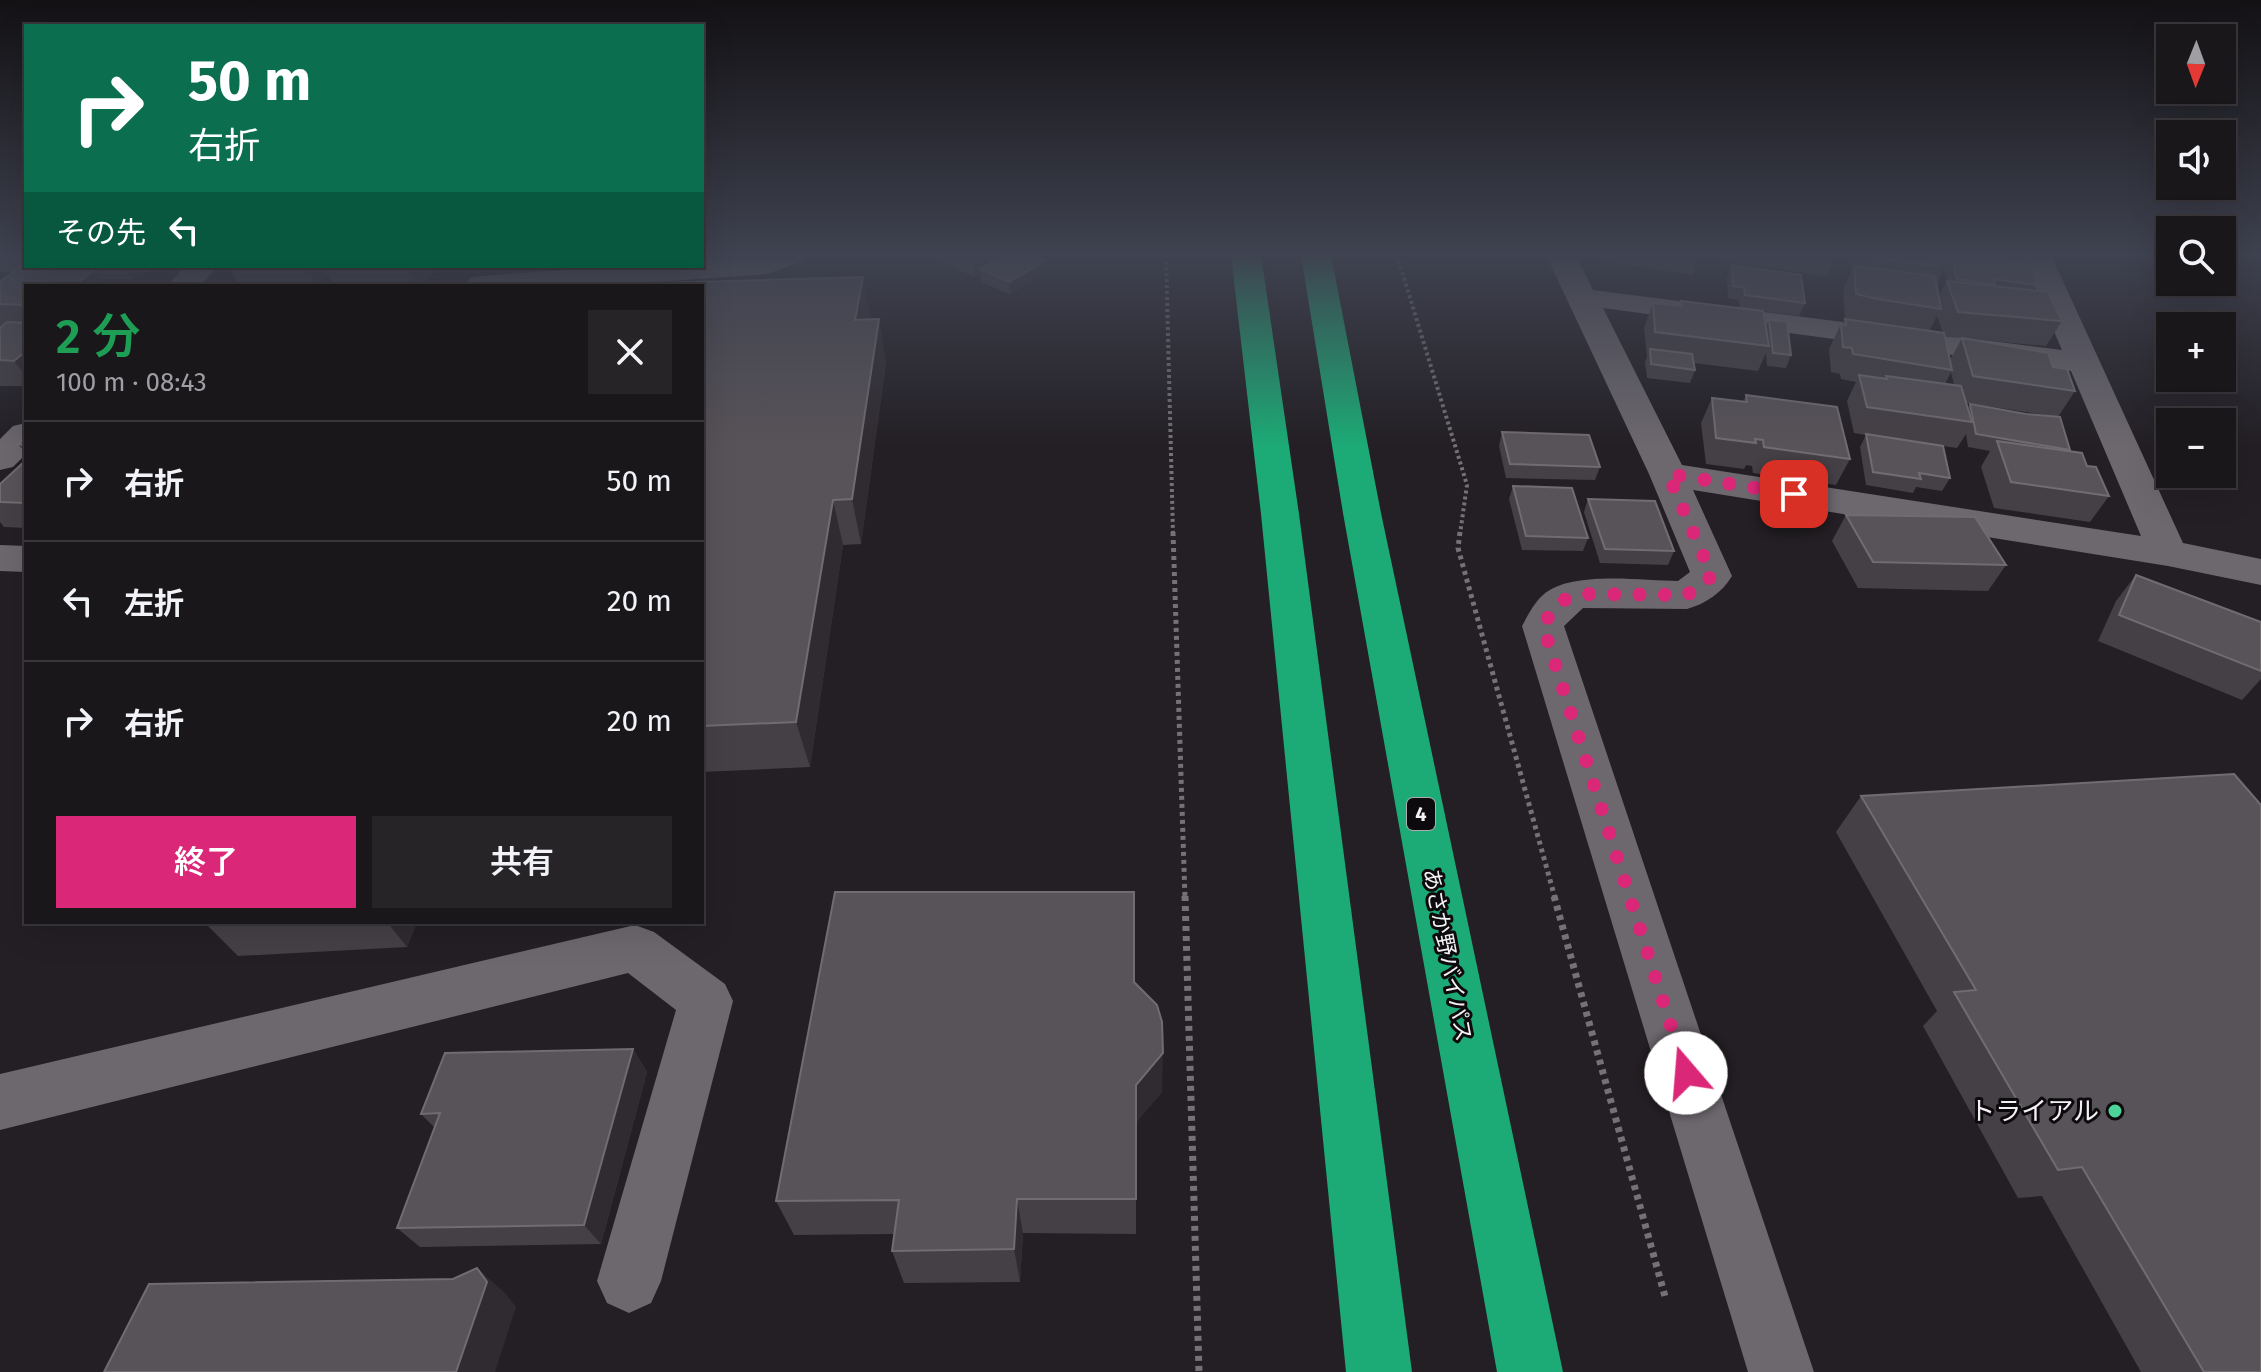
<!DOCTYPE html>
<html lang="ja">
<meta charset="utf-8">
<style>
body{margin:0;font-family:"Fira Sans","Noto Sans JP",sans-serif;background:#272428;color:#f1f3f6;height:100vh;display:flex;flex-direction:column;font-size:30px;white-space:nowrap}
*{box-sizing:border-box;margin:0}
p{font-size:26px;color:#9f9fa3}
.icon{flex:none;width:44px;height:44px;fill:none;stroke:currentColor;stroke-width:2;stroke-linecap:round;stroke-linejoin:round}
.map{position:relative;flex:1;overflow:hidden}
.details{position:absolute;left:24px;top:284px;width:680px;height:640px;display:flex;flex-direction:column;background:#1a171b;border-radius:0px;box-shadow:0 8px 32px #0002,0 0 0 2px #38363a}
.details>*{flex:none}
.banner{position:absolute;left:24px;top:24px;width:680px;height:244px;border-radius:0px;box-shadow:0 8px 32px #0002,0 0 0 2px #38363a;background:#0b6e4f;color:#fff;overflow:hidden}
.needle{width:52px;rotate:181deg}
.fabs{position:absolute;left:2156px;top:24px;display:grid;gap:16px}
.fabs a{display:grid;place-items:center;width:80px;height:80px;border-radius:0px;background:#1a171b;box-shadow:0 8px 32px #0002,0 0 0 2px #38363a;font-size:40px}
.pin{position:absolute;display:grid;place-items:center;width:68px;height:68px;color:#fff;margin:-34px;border-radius:16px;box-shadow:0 4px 12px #0006}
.me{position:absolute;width:88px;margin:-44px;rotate:342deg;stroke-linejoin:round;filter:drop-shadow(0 0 6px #0008)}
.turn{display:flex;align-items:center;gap:28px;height:168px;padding:0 32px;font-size:36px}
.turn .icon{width:104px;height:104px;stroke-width:2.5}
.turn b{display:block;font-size:56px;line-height:68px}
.then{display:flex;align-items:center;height:76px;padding:0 32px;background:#0003;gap:16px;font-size:30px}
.round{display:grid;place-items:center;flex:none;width:84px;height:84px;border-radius:0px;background:#272428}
.overview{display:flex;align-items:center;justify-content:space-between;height:136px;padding:0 32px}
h1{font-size:48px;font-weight:600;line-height:60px;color:#1e9e55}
.cta{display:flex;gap:16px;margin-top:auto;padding:16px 32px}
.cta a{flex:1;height:92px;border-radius:0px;background:#db2777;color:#fff;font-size:32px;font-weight:600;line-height:92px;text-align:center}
.cta a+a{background:#272428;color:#f1f3f6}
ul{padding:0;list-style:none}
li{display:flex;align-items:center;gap:24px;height:120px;padding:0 32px;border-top:2px solid #38363a}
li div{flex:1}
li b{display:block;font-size:30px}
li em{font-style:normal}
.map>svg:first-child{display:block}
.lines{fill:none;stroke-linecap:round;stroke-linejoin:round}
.path-far2{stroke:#757175;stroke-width:4;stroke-dasharray:3 3;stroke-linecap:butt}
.path-far1{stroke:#757175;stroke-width:5;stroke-dasharray:4 4;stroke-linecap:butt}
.path{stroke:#757175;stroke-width:7;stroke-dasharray:5 5;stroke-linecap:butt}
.minor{fill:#6d686e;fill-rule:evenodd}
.highway{fill:#1cab76;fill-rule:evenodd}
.wall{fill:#454045;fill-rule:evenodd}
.shaded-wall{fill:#302b30}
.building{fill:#585358;stroke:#706c70;stroke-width:2}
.route{stroke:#db2777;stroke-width:14;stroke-dasharray:0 25.2}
.poi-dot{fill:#4dd39a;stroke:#0c0a0c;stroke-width:3}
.labels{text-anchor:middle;stroke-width:6;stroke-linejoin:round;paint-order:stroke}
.shield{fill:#0c0a0c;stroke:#aeacae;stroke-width:2}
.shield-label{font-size:20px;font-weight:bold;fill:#f4f1f4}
.street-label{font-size:22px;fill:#f4f1f4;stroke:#0c0a0c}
.near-poi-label{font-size:26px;fill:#f4f1f4;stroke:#0c0a0c;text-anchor:end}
</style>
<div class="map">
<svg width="2261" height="1372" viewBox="0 0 2261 1372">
<rect width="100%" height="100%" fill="#231f24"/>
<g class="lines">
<g class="path-far2">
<polyline points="1166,255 1173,534"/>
<polyline points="1397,255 1467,485 1460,534"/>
</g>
<g class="path-far1">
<polyline points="1173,532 1185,898"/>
<polyline points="1460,532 1458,548 1555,898"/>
</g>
<g class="path">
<polyline points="1185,896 1199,1372"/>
<polyline points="1554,896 1666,1300"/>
</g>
<g class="minor">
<polygon points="765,255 807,255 803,261 767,274 598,286 466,285 470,278 481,276 622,266 702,266 702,260"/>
<path d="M1546,255H1576L1593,290L2062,350L2021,255H2051L2183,543L2261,559V585L2168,566L1693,490L1732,576C1722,593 1705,604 1687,609L1583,608L1564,626L1814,1372H1748L1522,626C1528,615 1534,603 1543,595C1571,570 1642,581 1678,581L1690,572L1649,474ZM1603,308L2071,371L2141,536L1682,465Z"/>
<polygon points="185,266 218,266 200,286 167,286"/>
<polygon points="26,423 26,454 13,467 0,470 0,439 13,426"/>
<polygon points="0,545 26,546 26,572 0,571"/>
<polygon points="635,925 654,932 725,984 733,1001 661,1281 651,1303 629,1313 607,1303 597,1281 676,1010 628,973 0,1130 0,1074"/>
</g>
<g class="highway">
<polygon points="1231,255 1261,255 1299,514 1412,1372 1346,1372 1261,514"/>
<polygon points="1301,255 1331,255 1381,513 1563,1372 1497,1372 1343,513"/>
</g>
</g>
<g class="wall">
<polygon points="0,255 26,255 26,266 57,266 54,268 60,268 59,266 155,266 148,272 140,272 132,279 101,279 106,285 26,286 26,386 0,386 0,282 13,272 0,272"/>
<polygon points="938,255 1036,255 1046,260 1047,272 1010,294 981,282 980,274 975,277 939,262"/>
<polygon points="1601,255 1700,255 1693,275 1600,261"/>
<polygon points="1703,255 1837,255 1827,276 1703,258"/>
<path d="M1847,255H1947V257L1948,255H1982L2036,285L2033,291L2062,321L2046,346L1969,339L2053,367L2075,391L2058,417L1966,403L1968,407L1970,404L2070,450L2068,451L2087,466L2109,496L2090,522L1994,508L1981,467L1990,451L1968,447L1966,434L1957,448L1943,446L1950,478L1942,491L1916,487L1913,493L1866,485L1860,447L1866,435L1854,433L1847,401L1856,382L1841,379L1840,374L1831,372L1829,349L1841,324H1843L1845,319L1852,320L1845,319L1843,290L1851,272ZM1944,269L1947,281L1939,296L1937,284ZM1937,316L1943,333L1929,331ZM1945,337L1962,338L1950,360ZM1951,372L1954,385L1945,384Z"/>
<polygon points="1732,265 1805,303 1799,316 1740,308 1739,300 1728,298 1727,278"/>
<polygon points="228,266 438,266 421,286 334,286 328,275 317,286 206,286 238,283"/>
<polygon points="863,277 870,319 886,362 861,544 843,545 810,767 702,772 702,286"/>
<polygon points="1681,301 1765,327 1769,320 1791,355 1786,368 1767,366 1766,353 1758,371 1694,363 1695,370 1690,383 1647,378 1645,362 1647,357 1644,328 1653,303 1680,306"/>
<polygon points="1746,395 1850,459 1836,485 1753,473 1752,466 1746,465 1744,469 1706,464 1701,423 1712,398 1743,402"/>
<polygon points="1502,432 1600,467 1595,480 1506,478 1499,446"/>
<polygon points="26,437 26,454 18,444"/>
<polygon points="26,460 26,528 4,527 0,522 0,484"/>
<polygon points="1513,486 1588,538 1583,551 1522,550 1509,499"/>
<polygon points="1588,499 1674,551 1668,565 1600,563 1584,512"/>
<polygon points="1846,515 2006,565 1988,591 1858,588 1832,541"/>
<polygon points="2136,575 2261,622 2261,679 2242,700 2098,641 2116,601"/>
<polygon points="1861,796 2261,1372 2141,1372 2042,1196 2018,1198 1923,1026 1937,1011 1836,832"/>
<polygon points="204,922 417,922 407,947 238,956"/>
<polygon points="633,1049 647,1072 601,1244 420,1247 397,1228 435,1128 421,1114"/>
<polygon points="1162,1092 1136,1122 1136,1234 1023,1233 1020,1282 904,1283 892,1251 894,1234 794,1235 776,1201"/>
</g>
<g class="shaded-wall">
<polygon points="972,255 1013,255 980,269 980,274 975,277"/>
<polygon points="1046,260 1047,272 1010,294 1009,282"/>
<polygon points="124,266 137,266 140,272 132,279"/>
<polygon points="145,266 155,266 148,272"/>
<polygon points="306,266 324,266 328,275 317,286"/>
<polygon points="407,266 438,266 421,286 416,286"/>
<polygon points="95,269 106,286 74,286"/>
<polygon points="863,277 870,320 855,320"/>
<polygon points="879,319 886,362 861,544 852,499"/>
<polygon points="26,351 26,376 14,361"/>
<polygon points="833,500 843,545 810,767 796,722"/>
<polygon points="387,922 417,922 407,947"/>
<polygon points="633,1049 647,1072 601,1244 584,1225"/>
<polygon points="1163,1053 1162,1092 1136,1123 1136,1085"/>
<polygon points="1017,1199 1023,1233 1020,1282 1014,1249"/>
<polygon points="477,1268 506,1294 516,1307 495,1372 456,1372"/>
</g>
<g class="building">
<polygon points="0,255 26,255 26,260 0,259"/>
<polygon points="1004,255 1036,255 1046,260 1009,282 980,269"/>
<polygon points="1864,255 1947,255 1949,261 1936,259 1938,266 1864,257"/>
<polygon points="1951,255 1982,255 2031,261 2036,285 1994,279 1995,285 1957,279"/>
<polygon points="1732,265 1801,275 1805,303 1745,295 1744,287 1733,286"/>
<polygon points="1854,266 1935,276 1941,309 1878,299 1856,294"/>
<polygon points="20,267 95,269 74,286 26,286 26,305 0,304 0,282"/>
<polygon points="863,277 855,320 879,319 852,499 833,500 796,722 702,726 702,286 558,286"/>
<polygon points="1947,281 2048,292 2062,321 1958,312"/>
<polygon points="208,284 289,285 288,286 206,286"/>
<polygon points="1681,301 1763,311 1769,346 1655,332 1653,303 1682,306"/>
<polygon points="1845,319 1944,333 1952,370 1853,354 1852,348 1843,347 1841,324 1846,325"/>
<polygon points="1769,320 1787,322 1791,355 1773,353"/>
<polygon points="7,322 26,323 26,351 14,361 0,360 0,328"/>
<polygon points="1962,338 2048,353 2053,367 2067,369 2075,391 1973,376"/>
<polygon points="1650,349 1692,354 1695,370 1651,364"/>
<polygon points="1859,375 1887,379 1886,376 1961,386 1972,422 1867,407"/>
<polygon points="1746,395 1837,407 1850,459 1764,447 1763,440 1755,439 1756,443 1716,438 1712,398 1747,402"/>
<polygon points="1970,404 2026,414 2060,417 2070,450 1976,434"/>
<polygon points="1502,432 1589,435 1600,467 1510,464"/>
<polygon points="1866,434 1943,446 1950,478 1919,473 1921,479 1873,472"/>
<polygon points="26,437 26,445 18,444"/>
<polygon points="1997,441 2082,453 2087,466 2096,467 2109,496 2011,482"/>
<polygon points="26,460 26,503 0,502 0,484"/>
<polygon points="1513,486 1572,488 1588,538 1526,536"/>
<polygon points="1588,499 1655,501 1674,551 1605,549"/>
<polygon points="1846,515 1975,517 2006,565 1873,562"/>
<polygon points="2136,575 2261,622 2261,671 2119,615"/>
<polygon points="2234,774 2261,805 2261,1372 2204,1372 2082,1167 2058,1170 1954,992 1976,990 1861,796"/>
<polygon points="835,892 1134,892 1134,982 1157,1005 1162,1022 1163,1053 1136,1085 1136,1199 1017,1199 1014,1249 892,1251 899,1200 776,1201"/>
<polygon points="633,1049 584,1225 397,1228 440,1113 421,1114 445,1053"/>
<polygon points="477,1268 487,1282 456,1372 104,1372 149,1284 453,1279"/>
</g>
<linearGradient id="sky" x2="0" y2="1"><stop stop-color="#131114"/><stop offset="0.57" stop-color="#3f4250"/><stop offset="1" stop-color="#3f4250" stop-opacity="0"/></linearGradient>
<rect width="2261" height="447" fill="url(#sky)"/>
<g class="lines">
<path class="route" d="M1686,1073L1543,626C1553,608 1560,599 1580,594L1687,595L1712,576L1668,474L1794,494"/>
</g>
<circle class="poi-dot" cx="2115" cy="1111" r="8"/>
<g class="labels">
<rect class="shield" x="1407" y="798" width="28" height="32" rx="6"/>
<g class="shield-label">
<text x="1421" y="821">4</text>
</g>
<g class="street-label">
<text transform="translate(1448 955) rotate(79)" y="8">あさか野バイパス</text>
</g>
<g class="near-poi-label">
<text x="2099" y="1120">トライアル</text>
</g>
</g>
</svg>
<div class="fabs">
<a><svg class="needle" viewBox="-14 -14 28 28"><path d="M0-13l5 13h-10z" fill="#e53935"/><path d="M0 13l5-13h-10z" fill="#9f9fa3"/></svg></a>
<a><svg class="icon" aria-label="sound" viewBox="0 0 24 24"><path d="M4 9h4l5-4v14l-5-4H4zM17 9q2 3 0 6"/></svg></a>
<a><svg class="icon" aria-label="search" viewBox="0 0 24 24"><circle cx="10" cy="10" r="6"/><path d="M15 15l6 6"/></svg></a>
<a>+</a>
<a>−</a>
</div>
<div class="pin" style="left:1794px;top:494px;background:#d93025"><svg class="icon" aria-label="arrive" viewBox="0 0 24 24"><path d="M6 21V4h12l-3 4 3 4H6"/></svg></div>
<svg class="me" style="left:1686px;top:1073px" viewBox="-20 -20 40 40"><circle r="19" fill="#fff"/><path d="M0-13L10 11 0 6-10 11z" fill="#db2777"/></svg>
<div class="banner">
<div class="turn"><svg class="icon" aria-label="right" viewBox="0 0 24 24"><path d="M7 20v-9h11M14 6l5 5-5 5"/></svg><div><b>50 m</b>右折</div></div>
<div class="then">その先<svg class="icon" aria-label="left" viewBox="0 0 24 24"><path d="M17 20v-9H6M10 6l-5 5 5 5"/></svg></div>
</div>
<section class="details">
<div class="overview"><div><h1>2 分</h1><p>100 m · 08:43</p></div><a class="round"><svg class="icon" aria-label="close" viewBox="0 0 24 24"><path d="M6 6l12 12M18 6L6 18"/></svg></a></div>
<ul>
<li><svg class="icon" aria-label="right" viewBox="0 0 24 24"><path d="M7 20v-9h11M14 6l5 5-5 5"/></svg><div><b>右折</b></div><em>50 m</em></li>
<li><svg class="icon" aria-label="left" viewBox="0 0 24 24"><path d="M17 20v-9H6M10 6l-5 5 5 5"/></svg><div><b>左折</b></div><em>20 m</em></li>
<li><svg class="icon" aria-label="right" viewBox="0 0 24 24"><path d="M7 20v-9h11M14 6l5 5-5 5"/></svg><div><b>右折</b></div><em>20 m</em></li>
</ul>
<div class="cta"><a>終了</a><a>共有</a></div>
</section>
</div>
